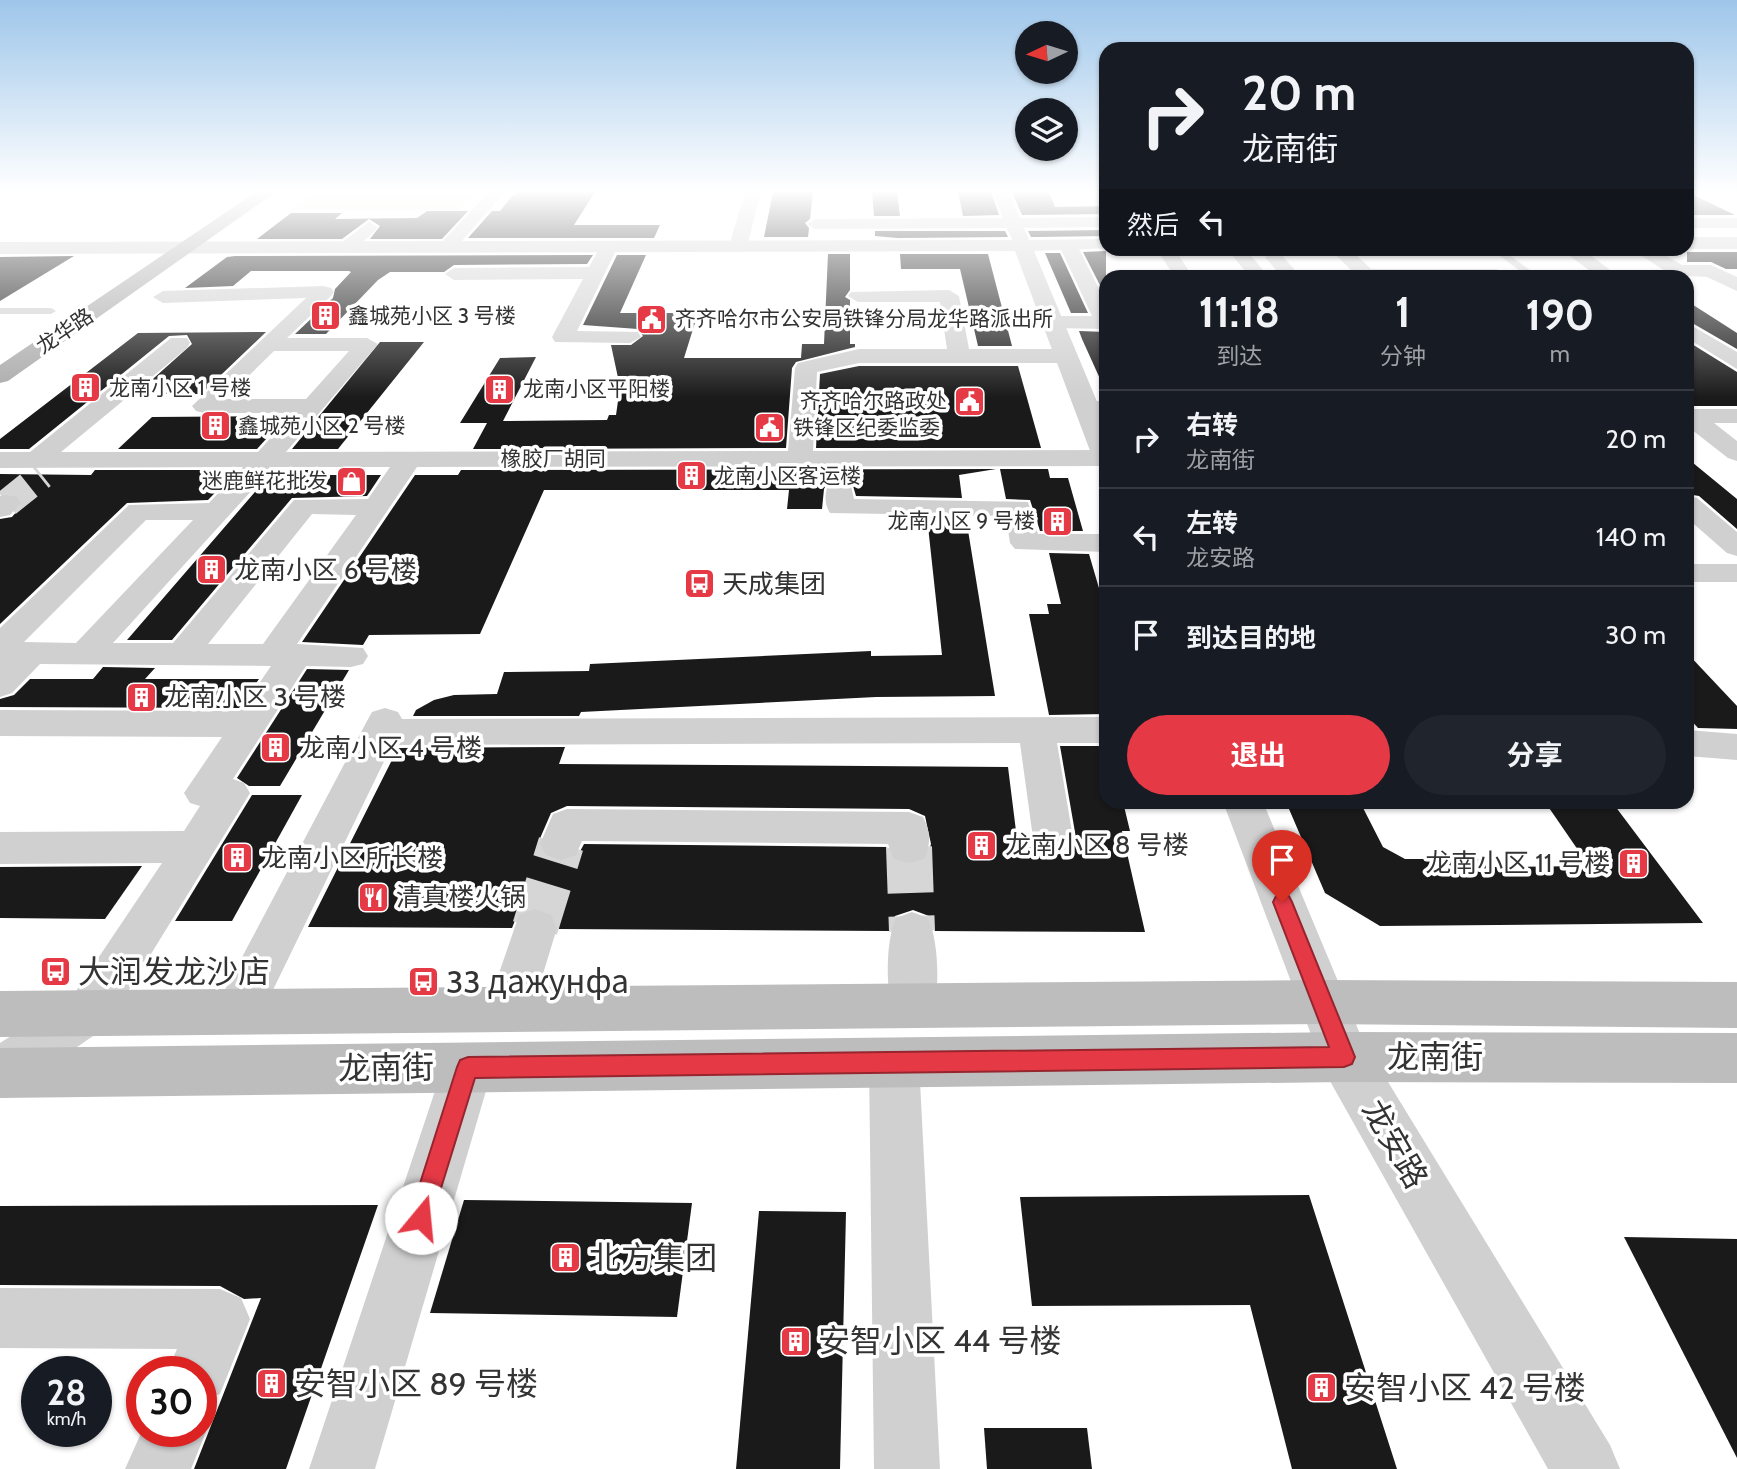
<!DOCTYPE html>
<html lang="zh">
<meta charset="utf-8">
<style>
body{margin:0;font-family:Cabin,"Noto Sans SC",sans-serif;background:#20242c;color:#f1f3f6;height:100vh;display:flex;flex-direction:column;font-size:26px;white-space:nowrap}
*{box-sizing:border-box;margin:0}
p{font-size:23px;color:#9ea1a6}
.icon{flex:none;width:38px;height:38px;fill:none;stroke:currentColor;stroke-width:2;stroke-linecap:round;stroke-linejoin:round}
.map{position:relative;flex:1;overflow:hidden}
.sheet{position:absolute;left:1099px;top:270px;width:595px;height:539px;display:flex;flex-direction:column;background:#171b24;border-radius:21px;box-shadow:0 2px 5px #0004}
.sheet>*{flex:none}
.top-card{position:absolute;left:1099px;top:42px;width:595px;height:214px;border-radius:21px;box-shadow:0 2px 5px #0004;background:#171b24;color:#f1f3f6;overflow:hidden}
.needle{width:46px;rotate:266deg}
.controls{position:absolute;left:1015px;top:21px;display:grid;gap:14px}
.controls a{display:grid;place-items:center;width:63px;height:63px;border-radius:50%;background:#171b24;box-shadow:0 2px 5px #0004;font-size:35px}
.speed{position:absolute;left:21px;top:1356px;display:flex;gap:14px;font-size:35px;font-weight:700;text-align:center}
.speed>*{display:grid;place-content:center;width:91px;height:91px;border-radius:50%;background:#171b24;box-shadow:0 2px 5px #0004;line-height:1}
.speed small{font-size:18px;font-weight:400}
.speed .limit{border:10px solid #d22;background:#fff;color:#111}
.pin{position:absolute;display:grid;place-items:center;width:60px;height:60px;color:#fff;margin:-72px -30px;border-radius:50% 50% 50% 0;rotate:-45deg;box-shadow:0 0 7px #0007}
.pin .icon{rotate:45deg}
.me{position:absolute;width:77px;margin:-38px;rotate:17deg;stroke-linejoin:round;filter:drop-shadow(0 0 5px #0008)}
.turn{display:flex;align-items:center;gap:24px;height:147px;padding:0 28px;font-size:32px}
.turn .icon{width:91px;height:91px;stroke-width:2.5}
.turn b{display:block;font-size:49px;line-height:60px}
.then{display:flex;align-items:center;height:66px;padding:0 28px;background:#0003;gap:14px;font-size:26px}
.eta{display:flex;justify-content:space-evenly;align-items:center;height:119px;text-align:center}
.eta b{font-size:42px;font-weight:700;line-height:49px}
.primary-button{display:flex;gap:14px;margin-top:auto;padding:14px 28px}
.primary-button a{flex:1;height:80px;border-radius:42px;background:#e63946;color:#fff;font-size:28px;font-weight:700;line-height:80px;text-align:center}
.primary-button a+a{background:#20242c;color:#f1f3f6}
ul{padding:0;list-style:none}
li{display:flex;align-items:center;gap:21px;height:98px;padding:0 28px;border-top:2px solid #363941}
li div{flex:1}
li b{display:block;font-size:26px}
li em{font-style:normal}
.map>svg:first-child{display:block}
.green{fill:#e6ecdf}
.building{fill:#1a1a1a;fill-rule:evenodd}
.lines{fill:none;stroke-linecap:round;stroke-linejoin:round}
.minor-tunnel-far1{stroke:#d6d6d6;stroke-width:28;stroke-dasharray:28 14;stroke-linecap:butt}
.minor-tunnel{stroke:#d6d6d6;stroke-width:46;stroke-dasharray:46 23;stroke-linecap:butt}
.service{fill:#d0d0d0;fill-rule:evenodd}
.minor{fill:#d0d0d0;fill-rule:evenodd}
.tertiary{fill:#d0d0d0;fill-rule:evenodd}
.secondary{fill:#bdbdbd;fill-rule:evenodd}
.primary{fill:#ababab;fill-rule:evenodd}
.route{fill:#e63946;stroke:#96252e;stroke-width:2}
.labels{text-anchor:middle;stroke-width:7;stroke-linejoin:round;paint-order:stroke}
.far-poi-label{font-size:21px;fill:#333;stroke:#fff;text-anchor:start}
.far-street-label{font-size:21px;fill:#333;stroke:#fff}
.poi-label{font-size:26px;fill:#333;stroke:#fff;text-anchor:start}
.near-poi-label{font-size:32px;fill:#333;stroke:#fff;text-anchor:start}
.near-street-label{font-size:32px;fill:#333;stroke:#fff}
</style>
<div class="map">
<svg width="1737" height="1469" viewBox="0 0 1737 1469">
<rect width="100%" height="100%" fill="#fff"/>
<polygon class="green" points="315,192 477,192 460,210 291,210"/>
<g class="building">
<polygon points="520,192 595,192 574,225 660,225 654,238 468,238 492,211 500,211 512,196"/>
<polygon points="773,192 813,192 810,219 805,223 809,228 808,237 764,237"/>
<polygon points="872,192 897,192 900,216 874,216"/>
<polygon points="958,192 991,192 999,215 963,216"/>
<polygon points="1012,192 1049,192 1055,207 1106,206 1106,214 1022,215"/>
<polygon points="1687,192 1735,215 1687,215"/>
<polygon points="427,211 468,211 442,239 370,239 380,226 369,219 342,239 257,239 291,213 342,213 335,219 417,218"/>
<polygon points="1106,230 1106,236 1038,237 1031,237 1028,231"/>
<polygon points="875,231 1005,231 1008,237 898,238 875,236"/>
<polygon points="1106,251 1106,297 1083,252"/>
<polygon points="1687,252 1737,252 1737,269 1726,269 1711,262 1687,262"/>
<polygon points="1045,253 1060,253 1088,313 1071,313"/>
<polygon points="828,254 850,254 850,290 845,297 850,300 850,344 855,344 855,347 796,362 792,368 786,448 473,449 487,423 460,423 500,358 536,357 503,421 607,420 609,415 616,415 620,387 611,345 631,345 643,336 638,329 583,325 617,255 646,255 620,313 698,313 684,358 801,358 802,344 824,344"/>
<polygon points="900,254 988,254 1012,346 978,346 960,269 901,269"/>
<polygon points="593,255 587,264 454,265 444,272 390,272 378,280 326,334 295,334 333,298 335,289 351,272 349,271 251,271 233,286 185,288 227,257 235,256"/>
<polygon points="74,256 0,301 0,257"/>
<polygon points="1687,301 1737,333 1737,349 1687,320"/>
<polygon points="1079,331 1106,332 1106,392 1082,339"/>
<polygon points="266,332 201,394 136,394 192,344 187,335 169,336 29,449 0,449 0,439 138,333"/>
<polygon points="1687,341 1737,372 1737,406 1687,406"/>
<polygon points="380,342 424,342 338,449 292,449"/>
<polygon points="859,366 1018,366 1041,448 816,448 820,374"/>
<polygon points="287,416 257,449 118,449 152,417"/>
<polygon points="1687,458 1737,499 1737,529 1699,496 1687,494"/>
<polygon points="996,469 959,475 962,498 856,496 851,479 829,479 824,489 822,509 787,509 789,490 544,490 480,634 369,635 363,645 302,642 415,475 458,475 461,470"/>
<polygon points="1000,469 1048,469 1050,478 1068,478 1083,531 1040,531 1030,500 1006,499"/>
<polygon points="95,470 237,470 208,500 127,503 0,624 0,519 12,517 24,503 18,494 0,493 0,474 91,475"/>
<polygon points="274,470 322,470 318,475 381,475 367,496 292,498 172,640 127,640"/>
<polygon points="927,517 966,518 995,696 876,697 581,712 579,716 413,716 416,710 434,700 454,695 497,694 504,672 589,671 590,664 871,651 871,656 942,655"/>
<polygon points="1049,553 1089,554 1106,612 1106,714 1049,715 1029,614 1049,614 1047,604 1061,604"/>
<polygon points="1687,653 1737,706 1737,729 1698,728 1687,716"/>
<polygon points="103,667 155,668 145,679 259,679 239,708 0,707 0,699 14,695 30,679 93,679"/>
<polygon points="307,669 349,670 280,786 249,786 237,778"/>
<path d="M1060,746H1106V802H1123L1130,831H1122L1145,932L935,931L929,916L913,910L895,916L889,931L559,929L553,914L536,907L518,913L512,928L308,927L398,748L565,747L559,764L1008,767L1018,847H1035L1038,851L1054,856L1069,850L1076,838ZM567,806L909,809L925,816L931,844L926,860L910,866L893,862L886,847L584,844L577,857L560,862L544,856L538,843L551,813Z"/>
<polygon points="252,795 302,795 232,921 175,921"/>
<polygon points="1286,802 1360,802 1383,847 1405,859 1486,859 1490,867 1589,866 1545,802 1612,802 1703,923 1380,926 1325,893"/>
<polygon points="142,866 105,919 0,918 0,867"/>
<polygon points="1309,1195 1397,1469 1292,1469 1250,1305 1032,1306 1020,1197"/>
<polygon points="464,1200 692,1203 677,1317 430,1313"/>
<polygon points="378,1205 286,1469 194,1469 261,1298 244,1299 220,1286 0,1285 0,1206"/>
<polygon points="759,1211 846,1212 840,1469 736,1469"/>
<polygon points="1624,1237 1737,1239 1737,1458"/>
<polygon points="984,1428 1087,1428 1092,1469 987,1469"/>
</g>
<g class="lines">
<polyline class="minor-tunnel-far1" points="7,503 42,475"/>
<g class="minor-tunnel">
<polyline points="909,847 912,931"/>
<polyline points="535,928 561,844"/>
</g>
<g class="service">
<polygon points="1489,248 1500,248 1538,276 1527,276"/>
<polygon points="0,308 51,308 56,311 51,314 0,314"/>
</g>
<g class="minor">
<polygon points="489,192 505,192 453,251 441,251 438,247 441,243"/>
<polygon points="745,192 761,192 747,246 738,251 729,246"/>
<polygon points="993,192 1009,192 1020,218 1106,217 1106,227 1024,228 1029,239 1020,244 1014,243 1007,228 815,229 807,224 815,219 1003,218"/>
<rect x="1687" y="218" width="50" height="10"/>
<polygon points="369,222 377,227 375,231 353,251 341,251 338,247 341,243"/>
<polygon points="1068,240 1077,245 1106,303 1106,329 1053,328 1043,322 1053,316 1092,316 1059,245"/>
<polygon points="609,241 618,246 577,331 638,332 641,337 630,343 555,342 552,337 583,279 454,280 445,274 454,268 589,267 603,242"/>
<polygon points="1156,248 1174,248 1192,276 1174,276"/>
<polygon points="1329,248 1349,248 1371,269 1497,269 1506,275 1357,276"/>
<polygon points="1559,248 1581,248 1618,276 1597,276"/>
<polygon points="1630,248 1653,248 1682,265 1711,265 1737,277 1737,291 1707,277 1671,275"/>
<polygon points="1241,250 1247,251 1268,276 1249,276 1232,255"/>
<polygon points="1274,252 1280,253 1300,276 1281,276 1265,257"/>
<path d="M324,286L331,288L334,292L331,296L287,338H367L378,344L286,452L788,451L795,368L798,363L859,349H947L940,302H858L848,296L851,292L949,290L959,296L969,349H1066L1077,356L1066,363H859L817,372L813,451L1106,450V466L417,467L297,644L363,648L368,656L363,664L351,667L306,666L233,779L244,783L250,793L244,803L106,1027L18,1088L0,1095V1043L72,997L162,863L0,864V832L184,831L200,806L190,803L184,793L222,737L0,736V710L240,711L271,666L40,664L12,693L0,697V628L129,505L209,503L243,467L0,468V452H30L171,338H187L190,343L187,348L61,452H258L293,413H204L196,411L192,406L306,298L163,303L153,297L163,291ZM274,351H349L306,399H225ZM273,467H390L368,499L294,500L173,643H113ZM312,514L356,515L263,644H208ZM146,520H193L76,643L24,642Z"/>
<polygon points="1687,323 1737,352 1737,369 1687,338"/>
<polygon points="1087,401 1106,401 1106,415 1079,413 1075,408 1079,403"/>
<polygon points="1687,409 1737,409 1737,423 1714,423 1737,441 1737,461 1728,458 1687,426"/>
<path d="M840,480L850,482L854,499L1028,502L1038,534H1106V552L1015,549L1010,543L1006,516L830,513C824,504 824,491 830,482Z"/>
<polygon points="7,495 17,497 21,503 10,515 0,517 0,496"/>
<polygon points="1687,496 1697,498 1737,532 1737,556 1727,553 1687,518"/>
<rect x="1687" y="564" width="50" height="18"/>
<polygon points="385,708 398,712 402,719 1106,717 1106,743 1057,743 1073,838 1067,849 1053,854 1039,849 1033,838 1020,743 392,745 256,1025 239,1032 222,1025 215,1010 222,995 367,721 372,712"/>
<polygon points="1687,730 1737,734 1737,760 1687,756"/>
<path d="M567,809L909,812L923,817C931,832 931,844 924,859L909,863L894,859L888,844L582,841L576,855L561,860L546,855L540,844L553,814Z"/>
<polygon points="535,909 551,915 557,928 528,1023 511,1030 494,1023 487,1008 519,915"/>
<path d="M912,912L928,918C939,941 941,997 930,1021L913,1028L896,1021C885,997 885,941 896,918Z"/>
<polygon points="894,1038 912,1045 919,1062 940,1469 874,1469 869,1062 876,1045"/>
<polygon points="468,1043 486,1050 493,1067 375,1469 309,1469 443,1067 450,1050"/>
<polygon points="0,1288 220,1289 241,1298 250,1319 220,1394 201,1401 201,1372 167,1372 177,1349 0,1348"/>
<polygon points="201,1421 206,1432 191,1469 125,1469 142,1431 201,1432"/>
</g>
<g class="tertiary">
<polygon points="1020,234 1029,240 1106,239 1106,248 1113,248 1034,251 1106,423 1106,464 1096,462 1092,456 1015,251 0,254 0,242 1011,240"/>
<rect x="1687" y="237" width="50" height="12"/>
<polygon points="1223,802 1263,802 1363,1041 1610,1445 1620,1469 1548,1469 1326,1074"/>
</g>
<g class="secondary">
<polygon points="1322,980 1737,982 1737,1028 1322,1024 0,1037 0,991"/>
<polygon points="1344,1032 1737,1033 1737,1083 1344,1082 0,1098 0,1048"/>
</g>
<polygon class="primary" points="256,192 276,192 8,381 0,383 0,365"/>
</g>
<linearGradient id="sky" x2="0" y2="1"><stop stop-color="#9ec6ea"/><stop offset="0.48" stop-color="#fff"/><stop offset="1" stop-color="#fff" stop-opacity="0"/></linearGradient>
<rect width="1737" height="398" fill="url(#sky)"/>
<polygon class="route" points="1282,894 1289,896 1292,902 1355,1057 1352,1064 1344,1067 475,1078 429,1227 421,1230 412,1227 409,1218 457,1067 460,1060 468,1057 1329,1047 1273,902 1276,896"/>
<defs>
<symbol id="building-square" viewBox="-11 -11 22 22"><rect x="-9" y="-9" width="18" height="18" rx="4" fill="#e63946" stroke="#fff"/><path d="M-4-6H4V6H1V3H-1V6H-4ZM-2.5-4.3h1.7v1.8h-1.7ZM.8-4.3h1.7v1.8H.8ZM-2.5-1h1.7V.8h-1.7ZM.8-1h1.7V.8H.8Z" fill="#fff"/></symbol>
<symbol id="civic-square" viewBox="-11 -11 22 22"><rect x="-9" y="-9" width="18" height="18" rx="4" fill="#e63946" stroke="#fff"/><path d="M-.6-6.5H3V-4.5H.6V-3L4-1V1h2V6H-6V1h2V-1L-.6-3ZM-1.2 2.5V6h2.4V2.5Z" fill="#fff"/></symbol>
<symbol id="shop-square" viewBox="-11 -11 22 22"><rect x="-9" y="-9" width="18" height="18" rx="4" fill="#e63946" stroke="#fff"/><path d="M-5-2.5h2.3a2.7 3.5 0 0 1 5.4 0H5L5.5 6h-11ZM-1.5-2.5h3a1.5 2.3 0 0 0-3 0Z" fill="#fff"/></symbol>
<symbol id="bus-square" viewBox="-11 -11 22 22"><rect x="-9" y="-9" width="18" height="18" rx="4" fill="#e63946" stroke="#fff"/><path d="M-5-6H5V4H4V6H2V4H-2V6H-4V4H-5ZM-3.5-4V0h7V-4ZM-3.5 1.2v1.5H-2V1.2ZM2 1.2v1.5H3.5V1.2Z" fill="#fff"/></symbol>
<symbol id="restaurant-square" viewBox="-11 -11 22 22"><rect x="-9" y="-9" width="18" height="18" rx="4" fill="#e63946" stroke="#fff"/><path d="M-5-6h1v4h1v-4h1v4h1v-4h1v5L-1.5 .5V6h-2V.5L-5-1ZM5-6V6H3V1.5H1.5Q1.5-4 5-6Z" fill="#fff"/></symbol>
</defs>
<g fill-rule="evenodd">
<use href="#building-square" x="308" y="298" width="35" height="35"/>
<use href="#civic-square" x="634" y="302" width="35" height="35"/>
<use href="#building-square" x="68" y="370" width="35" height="35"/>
<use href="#building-square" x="482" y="372" width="35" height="35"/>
<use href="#civic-square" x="952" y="384" width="35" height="35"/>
<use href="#building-square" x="198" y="408" width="35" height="35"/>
<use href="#civic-square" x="752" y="410" width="35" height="35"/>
<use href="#building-square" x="674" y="458" width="35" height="35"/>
<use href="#shop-square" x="334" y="464" width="35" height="35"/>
<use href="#building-square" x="1040" y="504" width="35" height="35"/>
<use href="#building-square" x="194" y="552" width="35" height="35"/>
<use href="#bus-square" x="682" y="566" width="35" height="35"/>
<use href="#building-square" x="124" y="680" width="35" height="35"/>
<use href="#building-square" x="258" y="730" width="35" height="35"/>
<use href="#building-square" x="964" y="828" width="35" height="35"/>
<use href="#building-square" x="220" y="840" width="35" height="35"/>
<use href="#building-square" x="1616" y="846" width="35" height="35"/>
<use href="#restaurant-square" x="356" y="880" width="35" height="35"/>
<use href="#bus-square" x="38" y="954" width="35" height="35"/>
<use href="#bus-square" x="406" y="964" width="35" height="35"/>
<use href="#building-square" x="548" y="1240" width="35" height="35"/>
<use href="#building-square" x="778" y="1324" width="35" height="35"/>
<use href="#building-square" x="254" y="1366" width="35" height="35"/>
<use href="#building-square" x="1304" y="1370" width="35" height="35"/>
</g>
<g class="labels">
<g class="far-poi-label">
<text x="348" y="323">鑫城苑小区 3 号楼</text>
<text x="675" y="326">齐齐哈尔市公安局铁锋分局龙华路派出所</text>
<text x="109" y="395">龙南小区 1 号楼</text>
<text x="523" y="396">龙南小区平阳楼</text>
<text x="947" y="408" text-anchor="end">齐齐哈尔路政处</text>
<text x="238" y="433">鑫城苑小区 2 号楼</text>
<text x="793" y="435">铁锋区纪委监委</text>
<text x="714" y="483">龙南小区客运楼</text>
<text x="328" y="488" text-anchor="end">迷鹿鲜花批发</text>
<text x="1035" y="528" text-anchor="end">龙南小区 9 号楼</text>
</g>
<g class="far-street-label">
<text transform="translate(65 331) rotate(-34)" y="7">龙华路</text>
<text x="553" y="466">橡胶厂胡同</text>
</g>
<g class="poi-label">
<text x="234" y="579">龙南小区 6 号楼</text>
<text x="722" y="593">天成集团</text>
<text x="164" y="706">龙南小区 3 号楼</text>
<text x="299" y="757">龙南小区 4 号楼</text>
<text x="1005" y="854">龙南小区 8 号楼</text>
<text x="261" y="867">龙南小区所长楼</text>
<text x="1610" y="872" text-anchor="end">龙南小区 11 号楼</text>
<text x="396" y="906">清真楼火锅</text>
</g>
<g class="near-poi-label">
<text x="78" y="983">大润发龙沙店</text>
<text x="446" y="993">33 дажунфа</text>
<text x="589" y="1269">北方集团</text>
<text x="818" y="1352">安智小区 44 号楼</text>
<text x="294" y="1395">安智小区 89 号楼</text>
<text x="1344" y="1399">安智小区 42 号楼</text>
</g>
<g class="near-street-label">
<text x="1435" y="1068">龙南街</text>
<text transform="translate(386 1068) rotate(-1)" y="11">龙南街</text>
<text transform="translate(1395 1144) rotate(60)" y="11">龙安路</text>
</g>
</g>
</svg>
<div class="controls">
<a><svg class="needle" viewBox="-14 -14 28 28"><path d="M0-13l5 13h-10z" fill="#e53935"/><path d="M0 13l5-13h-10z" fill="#9ea1a6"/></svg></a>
<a><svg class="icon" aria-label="layers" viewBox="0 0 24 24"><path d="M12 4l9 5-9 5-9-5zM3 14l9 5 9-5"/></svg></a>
</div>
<div class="speed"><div>28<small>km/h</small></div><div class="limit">30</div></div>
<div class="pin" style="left:1282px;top:902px;background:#d93025"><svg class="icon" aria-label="arrive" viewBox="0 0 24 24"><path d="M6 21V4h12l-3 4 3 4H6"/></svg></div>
<svg class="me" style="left:421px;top:1218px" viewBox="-20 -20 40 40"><circle r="19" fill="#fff"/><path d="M0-13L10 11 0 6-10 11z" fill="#e63946"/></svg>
<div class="top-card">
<div class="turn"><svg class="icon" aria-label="right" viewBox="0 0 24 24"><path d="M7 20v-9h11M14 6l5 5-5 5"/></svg><div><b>20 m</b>龙南街</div></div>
<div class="then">然后<svg class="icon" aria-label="left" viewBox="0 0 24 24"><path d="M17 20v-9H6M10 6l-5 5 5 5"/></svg></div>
</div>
<section class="sheet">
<div class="eta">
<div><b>11:18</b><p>到达</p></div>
<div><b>1</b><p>分钟</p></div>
<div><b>190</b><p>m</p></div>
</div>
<ul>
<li><svg class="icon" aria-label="right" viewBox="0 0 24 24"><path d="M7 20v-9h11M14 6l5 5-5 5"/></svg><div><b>右转</b><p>龙南街</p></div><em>20 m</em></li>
<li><svg class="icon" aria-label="left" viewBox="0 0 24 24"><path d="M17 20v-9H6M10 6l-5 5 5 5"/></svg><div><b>左转</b><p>龙安路</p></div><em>140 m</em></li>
<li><svg class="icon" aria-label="arrive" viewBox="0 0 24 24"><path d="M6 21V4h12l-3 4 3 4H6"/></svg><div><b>到达目的地</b></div><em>30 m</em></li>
</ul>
<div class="primary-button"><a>退出</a><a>分享</a></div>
</section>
</div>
